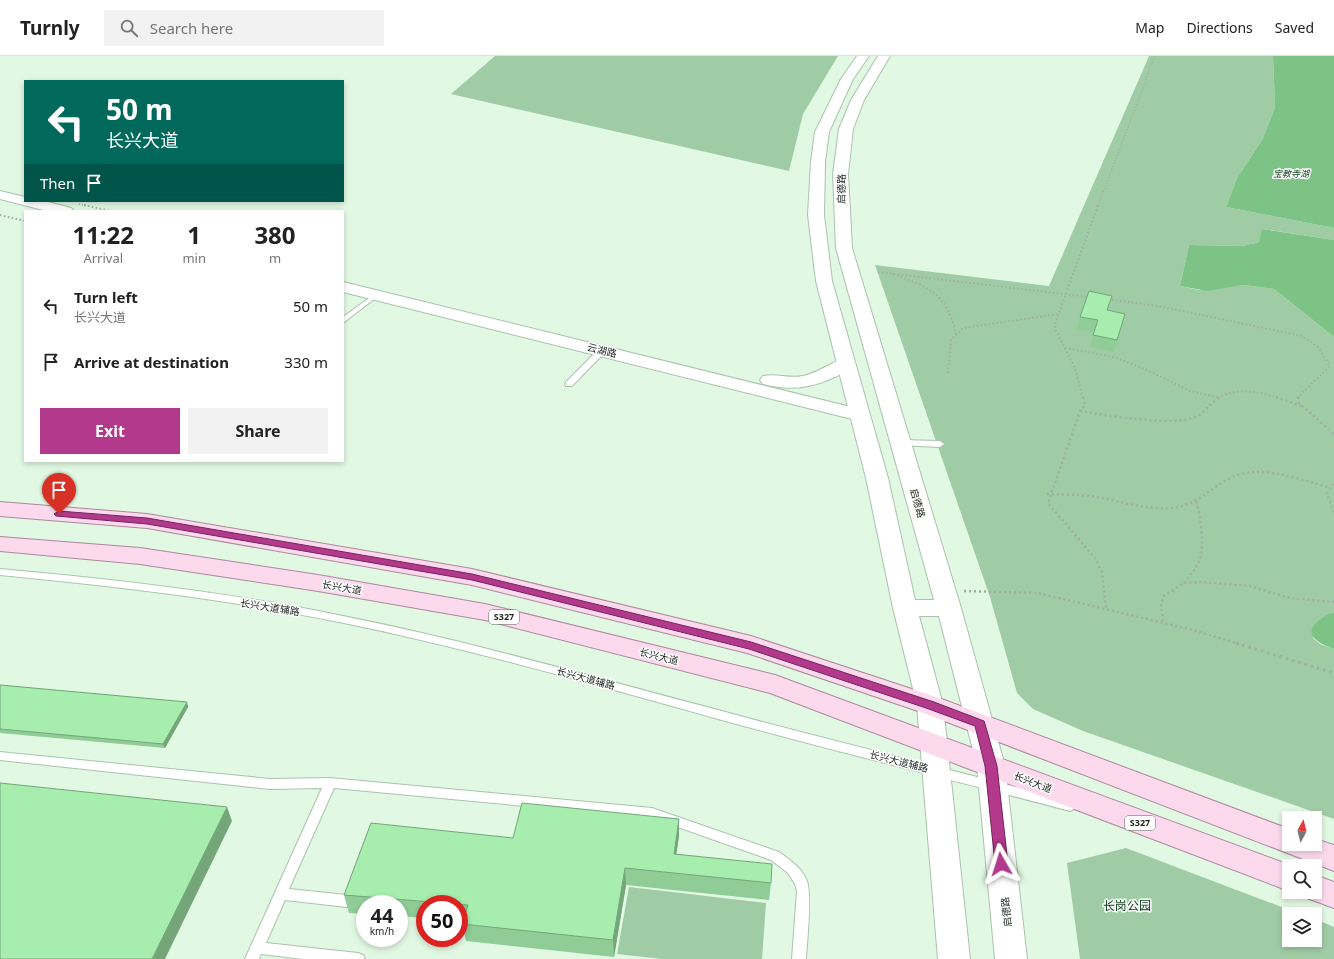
<!DOCTYPE html>
<meta charset="utf-8">
<style>
body{margin:0;font-family:"Noto Sans","Noto Sans SC",sans-serif;background:#f2f2f2;color:#222;height:100vh;display:flex;flex-direction:column;font-size:15px;white-space:nowrap}
*{box-sizing:border-box;margin:0}
p{font-size:13px;color:#767676}
.icon{flex:none;width:22px;height:22px;fill:none;stroke:currentColor;stroke-width:2;stroke-linecap:round;stroke-linejoin:round}
.map{position:relative;flex:1;overflow:hidden}
.panel{position:absolute;left:24px;top:154px;width:320px;height:252px;display:flex;flex-direction:column;background:#fff;border-radius:0px;box-shadow:0 2px 6px #0003}
.panel>*{flex:none}
.banner{position:absolute;left:24px;top:24px;width:320px;height:122px;border-radius:0px;box-shadow:0 2px 6px #0003;background:#00695c;color:#fff;overflow:hidden}
.needle{width:26px;rotate:7deg}
.controls{position:absolute;left:1282px;top:755px;display:grid;gap:8px}
.controls a{display:grid;place-items:center;width:40px;height:40px;border-radius:0px;background:#fff;box-shadow:0 2px 6px #0003;font-size:20px}
.speed{position:absolute;left:356px;top:839px;display:flex;gap:8px;font-size:20px;font-weight:700;text-align:center}
.speed>*{display:grid;place-content:center;width:52px;height:52px;border-radius:50%;background:#fff;box-shadow:0 2px 6px #0003;line-height:1}
.speed small{font-size:10px;font-weight:400}
.speed .limit{border:6px solid #d22;background:#fff;color:#111}
.pin{position:absolute;display:grid;place-items:center;width:34px;height:34px;color:#fff;margin:-41px -17px;border-radius:50% 50% 50% 0;rotate:-45deg;box-shadow:0 0 4px #0007}
.pin .icon{rotate:45deg}
.me{position:absolute;width:44px;margin:-22px;rotate:354deg;stroke-linejoin:round;filter:drop-shadow(0 0 3px #0008)}
.turn{display:flex;align-items:center;gap:14px;height:84px;padding:0 16px;font-size:18px}
.turn .icon{width:52px;height:52px;stroke-width:2.5}
.turn b{display:block;font-size:28px;line-height:34px}
.then{display:flex;align-items:center;height:38px;padding:0 16px;background:#0003;gap:8px;font-size:15px}
.eta{display:flex;justify-content:space-evenly;align-items:center;height:68px;text-align:center}
.eta b{font-size:24px;font-weight:700;line-height:28px}
.primary-button{display:flex;gap:8px;margin-top:auto;padding:8px 16px}
.primary-button a{flex:1;height:46px;border-radius:0px;background:#b3398c;color:#fff;font-size:16px;font-weight:700;line-height:46px;text-align:center}
.primary-button a+a{background:#f2f2f2;color:#222}
ul{padding:0;list-style:none}
li{display:flex;align-items:center;gap:12px;height:56px;padding:0 16px}
li div{flex:1}
li b{display:block;font-size:15px}
li em{font-style:normal}
header{display:flex;align-items:center;gap:24px;box-sizing:border-box;height:56px;padding:0 20px;background:#fff;border-bottom:1px solid #e0e0e0}
header strong{font-size:19px}
nav{display:flex;gap:22px;margin-inline-start:auto;font-size:14px}
.search{width:280px;height:36px;background:#f2f2f2;display:flex;align-items:center;gap:10px;box-sizing:border-box;padding:0 14px;border-radius:0px;color:#767676;font-size:15px}
.map>svg:first-child{display:block}
.green{fill:#a0cca5}
.water{fill:#7dc386}
.lines{fill:none;stroke-linecap:round;stroke-linejoin:round}
.service-casing{stroke:#abc2ad;stroke-width:2}
.tertiary-casing{stroke:#abc2ad;stroke-width:2}
.secondary-casing{stroke:#abc2ad;stroke-width:2}
.primary-casing{stroke:#ad899d;stroke-width:2}
.path-far3{stroke:#9eb09f;stroke-width:1.5;stroke-dasharray:1 2;stroke-linecap:butt}
.path-far2{stroke:#9eb09f;stroke-width:2;stroke-dasharray:1.5 2.5;stroke-linecap:butt}
.path-far1{stroke:#9eb09f;stroke-width:2.5;stroke-dasharray:2 3;stroke-linecap:butt}
.path{stroke:#9eb09f;stroke-width:3;stroke-dasharray:2.5 4;stroke-linecap:butt}
.service{fill:#fff;fill-rule:evenodd}
.tertiary{fill:#fff;fill-rule:evenodd}
.secondary{fill:#fff;fill-rule:evenodd}
.primary{fill:#fdd9ee;fill-rule:evenodd}
.wall{fill:#8fcc96}
.shaded-wall{fill:#74a67a}
.building{fill:#a6edae;stroke:#74a67a}
.route{fill:#b3398c;stroke:#74255b}
.labels{text-anchor:middle;stroke-width:3;stroke-linejoin:round;paint-order:stroke}
.far-water-label{font-size:9px;font-style:italic;fill:#11441c;stroke:#fff}
.shield{fill:#fff;stroke:#5f6660;stroke-width:1}
.shield-label{font-size:9px;font-weight:bold;fill:#1b241c}
.street-label{font-size:10px;fill:#1b241c;stroke:#fff}
.near-park-label{font-size:12px;fill:#0e411a;stroke:#fff}
</style>
<header>
<strong>Turnly</strong>
<div class="search"><svg class="icon" aria-label="search" viewBox="0 0 24 24"><circle cx="10" cy="10" r="6"/><path d="M15 15l6 6"/></svg>Search here</div>
<nav><a>Map</a><a>Directions</a><a>Saved</a></nav>
</header>
<div class="map">
<svg width="1334" height="903" viewBox="0 0 1334 903">
<rect width="100%" height="100%" fill="#e1f8e2"/>
<g class="green">
<polygon points="495,0 838,0 803,58 789,115 451,38"/>
<polygon points="1149,0 1273,0 1275,52 1262,84 1237,122 1226,151 1334,172 1334,184 1263,173 1259,186 1243,190 1189,189 1180,230 1199,234 1243,229 1274,233 1334,281 1334,557 1331,557 1313,582 1320,588 1334,593 1334,763 1083,675 1033,653 1017,637 990,541 875,209 1049,230"/>
<polygon points="1126,792 1300,858 1289,858 1289,884 1315,884 1315,863 1334,871 1334,903 1080,903 1067,807"/>
<polygon points="629,831 766,847 762,903 662,903 617,898"/>
</g>
<g class="water">
<polygon points="1273,0 1334,0 1334,172 1226,151 1237,122 1262,84 1275,52"/>
<polygon points="1262,173 1334,184 1334,281 1274,233 1243,229 1207,235 1180,230 1189,189 1243,190 1259,186"/>
<path d="M1331,557H1334V593C1306,583 1303,571 1331,557Z"/>
</g>
<g class="lines">
<defs>
<g id="service">
<polygon points="376,237 378,238 378,240 343,267 343,261"/>
<polygon points="600,292 606,292 607,294 572,330 566,330 565,328 566,326"/>
<polygon points="900,384 940,385 944,388 940,391 897,389 896,387 897,385"/>
<path d="M0,513C113,523 227,536 338,559C466,584 592,621 718,654C835,686 953,714 1070,745L1074,747L1076,750L1074,753L1070,755C953,724 835,695 718,663C592,628 467,592 339,566C227,543 113,530 0,519Z"/>
<path d="M0,696L270,723L330,722L652,752L779,796C790,804 802,812 807,825C812,840 807,885 806,903H792L797,835L795,828L788,817L771,804L652,762L334,732L289,833L347,839L351,841L353,845L351,849L347,851L285,844L266,887L358,897L363,899L365,903H303L261,898L259,903H245L322,732L270,733L0,704Z"/>
</g>
<g id="tertiary">
<polygon points="0,135 25,141 25,145 44,145 71,152 74,155 47,155 0,143"/>
<polygon points="343,226 867,355 870,359 867,363 860,365 343,236"/>
<path d="M846,302L853,304L855,308L853,312C821,329 799,337 763,328L760,324L763,320C776,317 790,323 803,320C818,317 831,306 846,302Z"/>
</g>
<polygon id="secondary" points="857,0 869,0 853,23 829,76 825,106 824,159 832,225 888,422 915,544 934,544 836,192 833,118 839,73 851,44 878,0 890,0 864,44 853,73 848,118 852,192 961,552 1005,710 1027,903 995,903 977,710 939,560 919,560 943,649 970,903 938,903 917,649 893,552 866,422 816,225 808,159 811,106 815,76 841,23"/>
<g id="primary">
<polygon points="0,446 147,458 472,513 751,580 939,642 1289,773 1289,788 1315,788 1315,783 1334,789 1334,815 921,656 747,597 472,529 147,472 0,460"/>
<polygon points="0,481 140,492 318,519 485,548 775,619 1292,810 1289,810 1289,835 770,637 485,564 318,535 140,508 0,495"/>
<polygon points="1315,819 1334,826 1334,852 1304,841 1302,836 1315,836"/>
</g>
</defs>
<use href="#service" class="service-casing"/>
<use href="#tertiary" class="tertiary-casing"/>
<use href="#secondary" class="secondary-casing"/>
<use href="#primary" class="primary-casing"/>
<g class="path-far3">
<polyline points="79,148 88,150"/>
<polyline points="1098,150 1155,0"/>
</g>
<g class="path-far2">
<polyline points="84,149 110,155"/>
<polyline points="0,159 25,165"/>
<polyline points="878,216 1089,241"/>
<path d="M893,218C929,231 948,238 956,279"/>
<polyline points="1108,243 1163,251 1302,280 1318,291 1330,310 1297,342"/>
<polyline points="1065,292 1114,301 1145,313 1190,335 1217,341"/>
<polyline points="948,317 951,284 963,272 1058,258"/>
<polyline points="1083,342 1075,312 1056,275 1055,268 1098,149"/>
<path d="M1218,342C1236,331 1260,336 1279,342"/>
</g>
<g class="path-far1">
<polyline points="1083,341 1085,349 1080,355 1048,447 1095,502 1102,516 1106,552"/>
<polyline points="1276,341 1301,350"/>
<polyline points="1298,341 1299,347 1334,378"/>
<path d="M1080,355C1105,359 1182,373 1201,358C1208,352 1212,346 1219,341"/>
<polyline points="1334,428 1327,437 1334,457"/>
<path d="M1047,438C1061,439 1076,438 1090,440C1117,444 1144,454 1171,452C1196,450 1209,433 1230,422C1260,407 1301,424 1331,432"/>
<path d="M1184,527C1189,520 1195,514 1199,506C1205,494 1201,459 1196,446"/>
<polyline points="964,535 1038,537 1193,574 1239,588"/>
<polyline points="1163,565 1161,547 1164,540 1184,527 1201,526 1250,530 1290,542 1334,546"/>
</g>
<polyline class="path" points="1236,587 1334,617"/>
<use href="#service" class="service"/>
<use href="#tertiary" class="tertiary"/>
<use href="#secondary" class="secondary"/>
<use href="#primary" class="primary"/>
</g>
<g class="wall">
<polygon points="1108,254 1122,270 1114,296 1090,291 1094,276 1077,273 1080,261"/>
<polygon points="0,629 187,646 188,651 165,692 0,677"/>
<polygon points="679,763 679,780 676,798 771,827 769,844 626,829 614,901 466,885 462,868 463,865 459,865 459,848 425,848 425,862 399,860 399,848 365,848 365,858 349,857 344,839 513,782"/>
</g>
<g class="shaded-wall">
<polygon points="187,646 188,651 165,692 163,688"/>
<polygon points="227,751 232,765 165,903 152,903"/>
<polygon points="679,763 679,780 674,815 674,798"/>
<polygon points="625,812 626,829 614,901 613,884"/>
</g>
<g class="building">
<polygon points="1089,235 1112,240 1107,254 1125,258 1117,284 1093,279 1098,264 1080,261"/>
<polygon points="0,629 187,646 163,688 0,673"/>
<polygon points="0,727 227,751 152,903 0,903"/>
<polygon points="522,747 679,763 674,798 772,808 771,827 625,812 613,884 462,868 468,849 344,839 371,767 513,782"/>
</g>
<polygon class="route" points="59,455 147,462 472,518 751,586 934,646 984,665 985,668 997,710 1008,808 1006,812 1001,814 997,812 995,808 985,710 975,670 926,652 749,593 472,524 147,468 56,460 54,458"/>
<g class="labels">
<g class="far-water-label">
<text x="1291" y="121">宝教寺湖</text>
</g>
<g class="shield">
<rect x="489" y="554" width="30" height="14" rx="3"/>
<rect x="1125" y="760" width="30" height="14" rx="3"/>
</g>
<g class="shield-label">
<text x="504" y="564">S327</text>
<text x="1140" y="770">S327</text>
</g>
<g class="street-label">
<text transform="translate(841 133) rotate(-89)" y="4">启德路</text>
<text transform="translate(602 294) rotate(14)" y="4">云湖路</text>
<text transform="translate(918 447) rotate(74)" y="4">启德路</text>
<text transform="translate(342 531) rotate(10)" y="4">长兴大道</text>
<text transform="translate(270 551) rotate(9)" y="4">长兴大道辅路</text>
<text transform="translate(659 600) rotate(14)" y="4">长兴大道</text>
<text transform="translate(586 622) rotate(15)" y="4">长兴大道辅路</text>
<text transform="translate(899 705) rotate(14)" y="4">长兴大道辅路</text>
<text transform="translate(1033 726) rotate(21)" y="4">长兴大道</text>
<text transform="translate(1006 856) rotate(-96)" y="4">启德路</text>
</g>
<g class="near-park-label">
<text x="1127" y="854">长岗公园</text>
</g>
</g>
</svg>
<div class="controls">
<a><svg class="needle" viewBox="-14 -14 28 28"><path d="M0-13l5 13h-10z" fill="#e53935"/><path d="M0 13l5-13h-10z" fill="#767676"/></svg></a>
<a><svg class="icon" aria-label="search" viewBox="0 0 24 24"><circle cx="10" cy="10" r="6"/><path d="M15 15l6 6"/></svg></a>
<a><svg class="icon" aria-label="layers" viewBox="0 0 24 24"><path d="M12 4l9 5-9 5-9-5zM3 14l9 5 9-5"/></svg></a>
</div>
<div class="speed"><div>44<small>km/h</small></div><div class="limit">50</div></div>
<div class="pin" style="left:59px;top:458px;background:#d93025"><svg class="icon" aria-label="arrive" viewBox="0 0 24 24"><path d="M6 21V4h12l-3 4 3 4H6"/></svg></div>
<svg class="me" style="left:1001px;top:808px" viewBox="-20 -20 40 40"><path d="M0-17L14 15 0 8-14 15z" fill="#b3398c" stroke="#fff" stroke-width="4"/></svg>
<div class="banner">
<div class="turn"><svg class="icon" aria-label="left" viewBox="0 0 24 24"><path d="M17 20v-9H6M10 6l-5 5 5 5"/></svg><div><b>50 m</b>长兴大道</div></div>
<div class="then">Then<svg class="icon" aria-label="arrive" viewBox="0 0 24 24"><path d="M6 21V4h12l-3 4 3 4H6"/></svg></div>
</div>
<section class="panel">
<div class="eta">
<div><b>11:22</b><p>Arrival</p></div>
<div><b>1</b><p>min</p></div>
<div><b>380</b><p>m</p></div>
</div>
<ul>
<li><svg class="icon" aria-label="left" viewBox="0 0 24 24"><path d="M17 20v-9H6M10 6l-5 5 5 5"/></svg><div><b>Turn left</b><p>长兴大道</p></div><em>50 m</em></li>
<li><svg class="icon" aria-label="arrive" viewBox="0 0 24 24"><path d="M6 21V4h12l-3 4 3 4H6"/></svg><div><b>Arrive at destination</b></div><em>330 m</em></li>
</ul>
<div class="primary-button"><a>Exit</a><a>Share</a></div>
</section>
</div>
